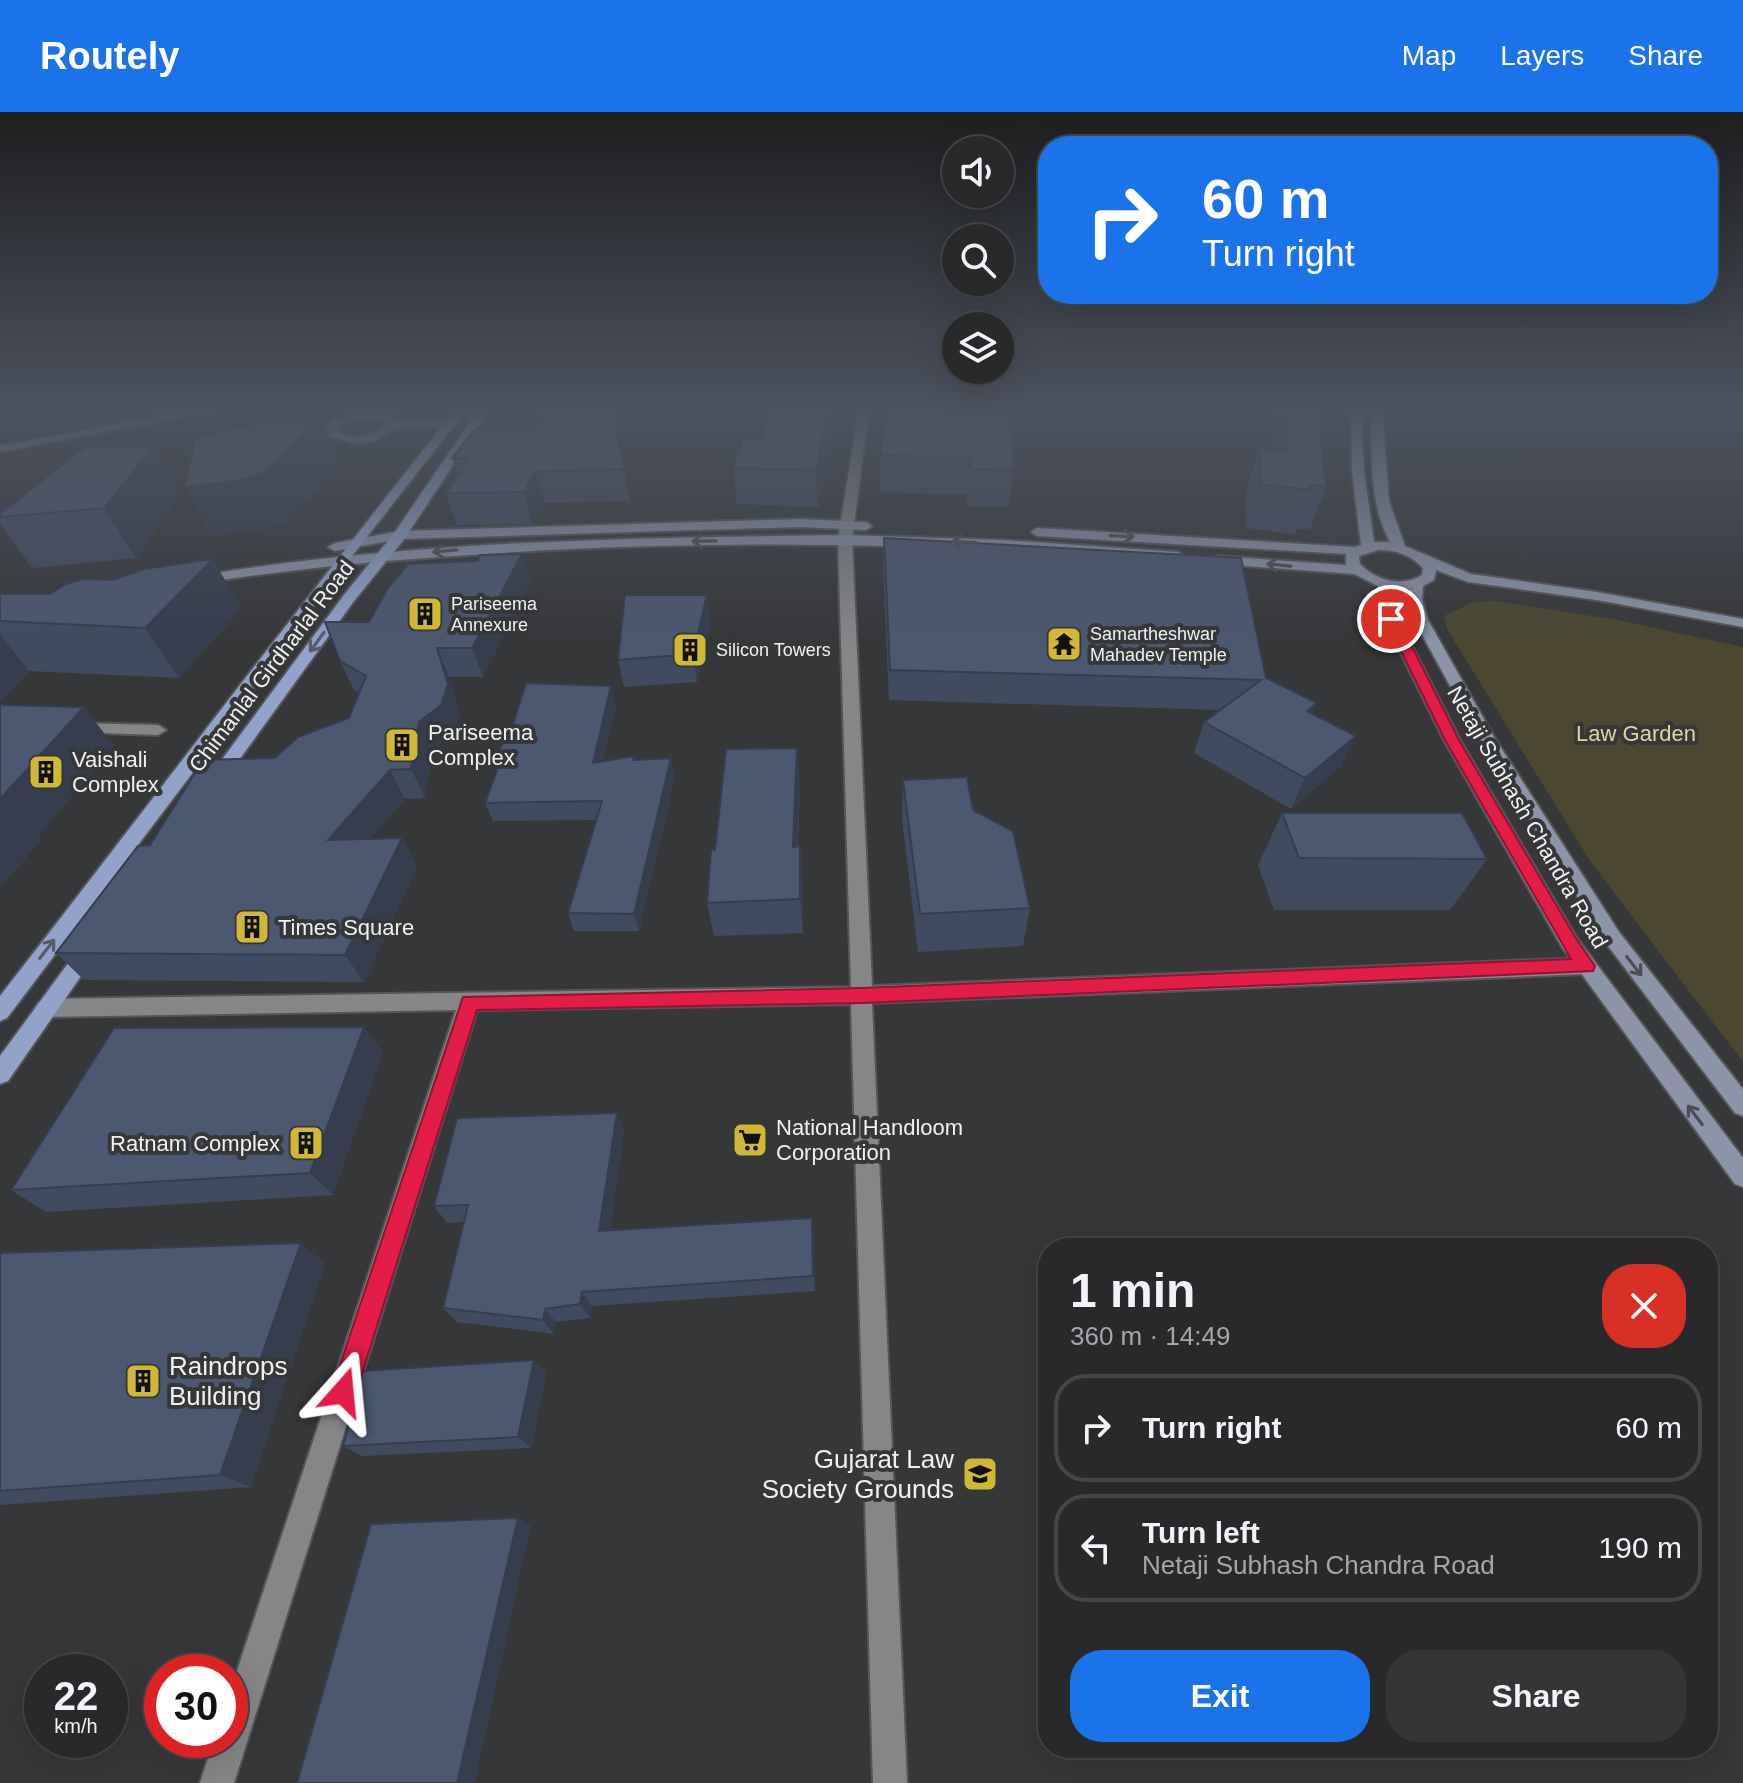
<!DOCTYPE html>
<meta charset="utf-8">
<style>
body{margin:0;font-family:Arial,sans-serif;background:#343537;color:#f1f3f6;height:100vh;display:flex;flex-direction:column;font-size:30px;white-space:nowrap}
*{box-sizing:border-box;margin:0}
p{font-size:26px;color:#a5a6a9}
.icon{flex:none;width:44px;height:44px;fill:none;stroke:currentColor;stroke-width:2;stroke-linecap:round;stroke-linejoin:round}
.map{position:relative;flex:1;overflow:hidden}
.sheet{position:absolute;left:1038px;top:1126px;width:680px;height:520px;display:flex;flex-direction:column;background:#28292b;border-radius:32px;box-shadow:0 8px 32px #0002,0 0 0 2px #444547}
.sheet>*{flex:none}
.guide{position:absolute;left:1038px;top:24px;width:680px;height:168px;border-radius:32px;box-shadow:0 8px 32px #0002,0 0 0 2px #444547;background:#1a73e8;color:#fff;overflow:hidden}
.tools{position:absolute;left:942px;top:24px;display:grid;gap:16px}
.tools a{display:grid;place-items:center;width:72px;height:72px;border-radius:50%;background:#28292b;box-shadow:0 8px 32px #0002,0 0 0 2px #444547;font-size:40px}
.speed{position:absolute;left:24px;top:1542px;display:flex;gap:16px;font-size:40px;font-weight:700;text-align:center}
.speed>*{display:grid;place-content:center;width:104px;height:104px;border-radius:50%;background:#28292b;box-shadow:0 8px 32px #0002,0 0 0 2px #444547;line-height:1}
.speed small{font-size:20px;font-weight:400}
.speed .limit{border:12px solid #d22;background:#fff;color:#111}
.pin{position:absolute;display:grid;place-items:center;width:68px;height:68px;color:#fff;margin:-34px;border:4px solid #fff;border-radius:50%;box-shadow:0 2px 8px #0007}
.me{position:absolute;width:88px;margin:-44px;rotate:18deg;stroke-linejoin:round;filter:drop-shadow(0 0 6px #0008)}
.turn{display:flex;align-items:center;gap:28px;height:168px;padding:0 32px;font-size:36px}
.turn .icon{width:104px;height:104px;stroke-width:2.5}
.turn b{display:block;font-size:56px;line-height:68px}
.round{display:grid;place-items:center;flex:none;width:84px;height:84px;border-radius:32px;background:#343537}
.summary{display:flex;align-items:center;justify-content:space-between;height:136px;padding:0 32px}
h1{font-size:48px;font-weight:600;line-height:60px}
.primary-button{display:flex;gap:16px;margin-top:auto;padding:16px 32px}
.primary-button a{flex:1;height:92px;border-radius:32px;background:#1a73e8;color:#fff;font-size:32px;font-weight:600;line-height:92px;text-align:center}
.primary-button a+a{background:#343537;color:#f1f3f6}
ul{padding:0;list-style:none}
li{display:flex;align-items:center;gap:24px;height:108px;margin:0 16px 12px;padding:0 16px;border:4px solid #444547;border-radius:32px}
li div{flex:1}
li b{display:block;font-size:30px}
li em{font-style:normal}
header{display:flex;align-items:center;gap:48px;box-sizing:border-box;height:112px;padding:0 40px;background:#1a73e8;color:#fff}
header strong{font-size:38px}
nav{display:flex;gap:44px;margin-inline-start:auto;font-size:28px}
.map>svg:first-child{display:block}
.green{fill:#4b4731}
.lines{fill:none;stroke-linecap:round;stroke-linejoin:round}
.service-casing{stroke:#545556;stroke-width:4}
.minor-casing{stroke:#545556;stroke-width:4}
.tertiary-casing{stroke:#545556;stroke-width:4}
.secondary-casing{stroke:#545556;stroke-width:4}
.primary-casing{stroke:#545556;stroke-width:4}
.service{fill:#858688;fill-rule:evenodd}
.minor{fill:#858688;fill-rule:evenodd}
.tertiary{fill:#858688;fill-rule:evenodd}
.secondary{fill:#8b94a8;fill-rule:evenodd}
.primary{fill:#92a2c9;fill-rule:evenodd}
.wall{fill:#414b60}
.shaded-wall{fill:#353d4e}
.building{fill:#4c5770;stroke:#353d4e;stroke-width:2}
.oneway{stroke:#4b4e55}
.oneway2{stroke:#565c6b}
.route{fill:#e11d48;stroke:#92132f;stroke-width:2}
.labels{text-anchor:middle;stroke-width:8;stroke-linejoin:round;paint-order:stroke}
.far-poi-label{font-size:18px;fill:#eff0f1;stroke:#363739;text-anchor:start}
.street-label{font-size:22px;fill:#eff0f1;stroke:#363739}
.poi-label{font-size:22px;fill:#eff0f1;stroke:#363739;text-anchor:start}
.park-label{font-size:22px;fill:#e0d49c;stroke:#363739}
.near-poi-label{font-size:26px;fill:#eff0f1;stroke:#363739;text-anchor:start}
</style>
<header>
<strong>Routely</strong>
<nav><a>Map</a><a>Layers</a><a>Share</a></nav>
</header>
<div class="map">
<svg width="1743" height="1671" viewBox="0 0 1743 1671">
<rect width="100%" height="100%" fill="#363739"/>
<polygon class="green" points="1494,489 1618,508 1743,535 1743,950 1590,749 1447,517 1444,504 1471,491"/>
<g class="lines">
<defs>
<g id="service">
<path d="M360,300H380L396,305L398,310H451L457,313L451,316H397L377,328L356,332L329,324L326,318L333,309ZM361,306H379L388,312C374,324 355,329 338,320L341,313Z"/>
<polygon points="76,611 158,613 166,618 158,623 70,620 70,612"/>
</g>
<polygon id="minor" points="859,297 869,297 852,427 872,874 1586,846 1593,848 1596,854 1593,860 1586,862 872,891 907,1671 873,1671 851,892 477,898 234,1671 200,1671 214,1628 230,1628 230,1580 456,898 46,905 39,902 35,896 39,890 46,887 851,875 838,427"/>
<polygon id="tertiary" points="199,297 224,297 0,340 0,334"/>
<g id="secondary">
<path d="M1351,297H1361L1364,360L1374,430H1390C1369,392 1371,340 1372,297H1382L1389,389L1405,434L1471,462L1597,480L1743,507V515L1597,488L1468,470L1436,458L1434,468L1423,474L1422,487L1428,508L1494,625L1619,820L1743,977V1004L1735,1001L1605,830L1478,625L1414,508L1409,477H1392L1398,507L1460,628L1576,825L1743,1046V1075L1735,1072L1562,835L1444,628L1384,507L1378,474L1354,462L1218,452L1211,448L1218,444L1346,453V442L1037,424L1031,420L1037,416L1355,435L1361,433L1352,360ZM1379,438C1396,438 1411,443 1423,456L1422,463C1401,476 1376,468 1360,452L1359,444Z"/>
<polygon points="800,407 866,410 872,414 866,418 800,415 400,427 335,439 328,435 335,431 400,419"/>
<path d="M845,423L1004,428L1178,440L1185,444L1178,448C946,432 719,426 487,442C389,448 293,456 197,472L190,468L197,464C411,428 629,426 845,423Z"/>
</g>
<g id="primary">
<path d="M456,297H467L320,485L225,618L7,906L0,909V884C152,689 301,491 456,297Z"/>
<polygon points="479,297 490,297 405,426 354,489 221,673 209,673 206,669 209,665 344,483 395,420"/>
<polygon points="90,828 97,831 100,836 97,841 8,969 0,972 0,944 83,831"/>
</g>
</defs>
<use href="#service" class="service-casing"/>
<use href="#minor" class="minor-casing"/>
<use href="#tertiary" class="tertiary-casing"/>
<use href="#secondary" class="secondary-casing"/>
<use href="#primary" class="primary-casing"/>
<use href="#service" class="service"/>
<use href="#minor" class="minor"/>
<use href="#tertiary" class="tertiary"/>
<use href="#secondary" class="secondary"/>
<use href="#primary" class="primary"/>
</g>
<g class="wall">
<polygon points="613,297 630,389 544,391 533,412 457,413 446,381 458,364 452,346 538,316"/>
<polygon points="768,297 838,297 818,395 737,392 733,356 761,327 768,303"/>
<polygon points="887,297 1013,358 1009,395 967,394 967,383 880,380 880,343"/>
<polygon points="1277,297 1317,297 1326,374 1310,418 1297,417 1295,422 1246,416 1246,380 1259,337 1272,338 1272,314"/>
<polygon points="180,384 136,446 32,456 0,412 0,402"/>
<polygon points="884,426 1266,566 1312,601 1340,655 1291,697 1194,641 1204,610 1220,598 889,588 883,456"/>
<polygon points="213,447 241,497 179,566 29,559 0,589 0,482 50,482"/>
<polygon points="530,469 483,565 449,565 460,601 453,621 432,639 425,686 405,687 370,727 402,726 417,754 364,870 84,868 56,841 150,733 275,646 349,606 359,581 354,578 340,549 369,510"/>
<polygon points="711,510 697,570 624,575 618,548"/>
<polygon points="616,593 603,649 634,644 636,648 675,665 639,819 574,819 568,801 596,708 493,709 485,691 502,645 499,639"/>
<polygon points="797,636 800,671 798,735 803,769 803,821 714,824 707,791 715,738"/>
<polygon points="903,668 973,698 1030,796 1023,834 918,840 902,707"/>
<polygon points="1282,701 1487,747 1450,798 1274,798 1258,753"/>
<polygon points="383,940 333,1083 46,1100 11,1078"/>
<polygon points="624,1020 610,1118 812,1106 814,1122 815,1179 592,1194 590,1206 556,1210 554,1222 457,1210 443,1196 464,1110 447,1111 434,1094"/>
<polygon points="0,1141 325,1151 251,1375 0,1393"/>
<polygon points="534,1248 546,1261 531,1336 362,1344 343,1334"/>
</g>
<g class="shaded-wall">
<polygon points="270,297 358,297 332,306 326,313 320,314 338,356 287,410 268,417 212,424 185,375 277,326 264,299"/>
<polygon points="829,297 838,297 818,395 816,358"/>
<polygon points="152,336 180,384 136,446 104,396"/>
<polygon points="535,360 544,391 533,412 524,380"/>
<polygon points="522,442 530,469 483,565 472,536"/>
<polygon points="213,447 241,497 179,566 145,516"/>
<polygon points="707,483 711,510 697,570 693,542"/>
<polygon points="0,523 29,559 0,589"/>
<polygon points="437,536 449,565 460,601 453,621 432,639 425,686 411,657 419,610"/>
<polygon points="611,574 616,593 598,669 593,651"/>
<polygon points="1317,591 1303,622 1307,599"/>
<polygon points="84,595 114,634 38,725 41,729 0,776 0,687"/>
<polygon points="1356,624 1340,655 1291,697 1305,666"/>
<polygon points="797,636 800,671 796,769 793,735"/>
<polygon points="671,646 675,665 639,819 634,802"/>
<polygon points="390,658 405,687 345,756 328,728"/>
<polygon points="402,726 417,754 364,870 345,843"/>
<polygon points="800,734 803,769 803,821 800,787"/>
<polygon points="364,915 383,940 333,1083 310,1061"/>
<polygon points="617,1001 624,1020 608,1135 599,1119"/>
<polygon points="812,1106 814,1122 815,1179 813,1164"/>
<polygon points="301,1131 325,1151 251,1375 220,1363"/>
<polygon points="582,1180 592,1194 590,1206 580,1192"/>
<polygon points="545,1197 556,1210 554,1222 543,1208"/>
<polygon points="534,1248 546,1261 531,1336 518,1325"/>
<polygon points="518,1406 531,1413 475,1671 457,1671"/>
</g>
<g class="building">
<polygon points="537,297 612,297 624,357 535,360 524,380 446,381 469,347 452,346 474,318 538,316"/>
<polygon points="770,297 829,297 816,358 733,356 743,326 761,327"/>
<polygon points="887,297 1010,297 1013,358 970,357 970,346 880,343"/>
<polygon points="1285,297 1317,297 1326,374 1310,373 1311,378 1260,372 1259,337 1286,340"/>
<polygon points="317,309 263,361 243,368 185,375 195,327 232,316"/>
<polygon points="85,335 152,336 104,396 0,405 0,402"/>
<polygon points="884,426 1241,446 1266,566 1317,591 1307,599 1356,624 1305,666 1204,610 1261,568 890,558"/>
<polygon points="522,442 472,536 437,536 448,572 441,593 419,610 411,657 390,658 328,728 402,726 345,843 56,841 138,734 150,733 203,648 275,646 298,625 349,606 366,564 340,549 325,510 369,510 388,476 408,452 478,449 480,443"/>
<polygon points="213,447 145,516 0,509 0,482 50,482 66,472 83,467 113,468 144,457"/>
<polygon points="625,483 707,483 693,542 618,548"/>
<polygon points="526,571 611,574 593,651 634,644 633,648 671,646 634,802 568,801 602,689 485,691 504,639 499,639 514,609"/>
<polygon points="0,593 84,595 0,687"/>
<polygon points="797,636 793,735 800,734 800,787 707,791 711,738 715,738 726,637"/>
<polygon points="967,665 973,698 1013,719 1030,796 920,802 903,668"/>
<polygon points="1282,701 1462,701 1487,747 1299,746"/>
<polygon points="364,915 310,1061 11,1078 114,916"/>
<polygon points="617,1001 599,1119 812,1106 813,1164 582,1180 580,1192 545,1197 543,1208 443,1196 468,1093 434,1094 457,1006"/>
<polygon points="301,1131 220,1363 0,1379 0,1141"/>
<polygon points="534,1248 518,1325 343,1334 363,1259"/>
<polygon points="518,1406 457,1671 297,1671 371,1412"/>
</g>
<defs><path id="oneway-shaft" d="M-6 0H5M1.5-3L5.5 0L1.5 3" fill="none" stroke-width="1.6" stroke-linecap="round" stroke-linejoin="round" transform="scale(2)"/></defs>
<g class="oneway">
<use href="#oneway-shaft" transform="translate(1122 424) rotate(2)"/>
<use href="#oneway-shaft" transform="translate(704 429) rotate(179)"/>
<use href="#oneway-shaft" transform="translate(964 430) rotate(-178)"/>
<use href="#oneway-shaft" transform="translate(445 439) rotate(175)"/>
<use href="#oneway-shaft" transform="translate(1279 453) rotate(-175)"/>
<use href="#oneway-shaft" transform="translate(1634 854) rotate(52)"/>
<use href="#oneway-shaft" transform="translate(1695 1003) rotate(-127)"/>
</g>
<g class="oneway2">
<use href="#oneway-shaft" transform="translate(317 530) rotate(126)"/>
<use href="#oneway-shaft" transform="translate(47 837) rotate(-52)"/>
</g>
<linearGradient id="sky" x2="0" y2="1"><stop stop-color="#1e1e1f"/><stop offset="0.56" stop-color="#4c535f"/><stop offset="1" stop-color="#4c535f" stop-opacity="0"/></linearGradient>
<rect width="1743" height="531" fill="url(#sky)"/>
<polygon class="route" points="1391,503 1398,507 1459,628 1575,825 1595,854 1593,859 862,891 477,898 356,1280 352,1289 343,1293 334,1289 331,1280 463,885 862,876 1571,847 1445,628 1385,507"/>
<defs>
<symbol id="building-square" viewBox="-11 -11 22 22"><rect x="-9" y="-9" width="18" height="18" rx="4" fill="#d0b836" stroke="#363739"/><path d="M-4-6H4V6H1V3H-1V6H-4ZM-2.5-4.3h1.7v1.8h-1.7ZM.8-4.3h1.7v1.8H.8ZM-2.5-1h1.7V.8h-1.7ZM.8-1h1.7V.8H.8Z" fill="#111"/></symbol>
<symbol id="temple-square" viewBox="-11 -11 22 22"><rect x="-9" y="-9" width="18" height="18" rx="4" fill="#d0b836" stroke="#363739"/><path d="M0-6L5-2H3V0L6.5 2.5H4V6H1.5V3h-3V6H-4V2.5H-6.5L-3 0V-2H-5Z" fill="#111"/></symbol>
<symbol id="supermarket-square" viewBox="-11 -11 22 22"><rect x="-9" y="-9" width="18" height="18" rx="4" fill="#d0b836" stroke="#363739"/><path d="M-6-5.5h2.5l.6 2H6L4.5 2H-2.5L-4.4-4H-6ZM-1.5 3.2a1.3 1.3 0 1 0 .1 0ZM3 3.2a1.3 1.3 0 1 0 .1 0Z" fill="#111"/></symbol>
<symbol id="university-square" viewBox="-11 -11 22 22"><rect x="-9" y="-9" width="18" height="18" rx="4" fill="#d0b836" stroke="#363739"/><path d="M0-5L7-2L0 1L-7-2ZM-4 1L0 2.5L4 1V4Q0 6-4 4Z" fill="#111"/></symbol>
</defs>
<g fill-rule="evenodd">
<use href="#building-square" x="405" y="482" width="40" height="40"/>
<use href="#temple-square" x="1044" y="512" width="40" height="40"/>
<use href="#building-square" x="670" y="518" width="40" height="40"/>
<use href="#building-square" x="382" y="613" width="40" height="40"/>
<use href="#building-square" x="26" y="640" width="40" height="40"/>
<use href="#building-square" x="232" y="795" width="40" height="40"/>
<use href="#supermarket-square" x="730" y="1008" width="40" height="40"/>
<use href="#building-square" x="286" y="1011" width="40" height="40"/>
<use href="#building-square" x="123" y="1249" width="40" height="40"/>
<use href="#university-square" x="960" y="1342" width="40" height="40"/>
</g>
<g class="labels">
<g class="far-poi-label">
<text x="451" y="498">Pariseema<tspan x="451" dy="21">Annexure</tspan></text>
<text x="1090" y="528">Samartheshwar<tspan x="1090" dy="21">Mahadev Temple</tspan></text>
<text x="716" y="544">Silicon Towers</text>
</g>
<g class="street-label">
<text transform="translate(271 554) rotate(-53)" y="8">Chimanlal Girdharlal Road</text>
<text transform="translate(1528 705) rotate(60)" y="8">Netaji Subhash Chandra Road</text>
</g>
<g class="poi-label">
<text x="428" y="628">Pariseema<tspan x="428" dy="25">Complex</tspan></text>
<text x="72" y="655">Vaishali<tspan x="72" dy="25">Complex</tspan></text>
<text x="278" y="823">Times Square</text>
<text x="776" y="1023">National Handloom<tspan x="776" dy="25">Corporation</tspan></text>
<text x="280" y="1039" text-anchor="end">Ratnam Complex</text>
</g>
<g class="park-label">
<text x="1636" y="629">Law Garden</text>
</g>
<g class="near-poi-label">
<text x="169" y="1263">Raindrops<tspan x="169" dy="30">Building</tspan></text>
<text x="954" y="1356" text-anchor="end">Gujarat Law<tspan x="954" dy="30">Society Grounds</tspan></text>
</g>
</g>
</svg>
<div class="tools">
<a><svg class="icon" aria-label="sound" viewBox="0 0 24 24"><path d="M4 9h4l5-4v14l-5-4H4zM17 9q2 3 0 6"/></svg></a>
<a><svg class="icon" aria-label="search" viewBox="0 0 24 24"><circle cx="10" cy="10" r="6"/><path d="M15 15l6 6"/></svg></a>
<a><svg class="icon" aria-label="layers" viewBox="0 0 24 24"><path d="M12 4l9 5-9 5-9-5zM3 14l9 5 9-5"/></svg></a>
</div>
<div class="speed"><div>22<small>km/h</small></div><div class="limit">30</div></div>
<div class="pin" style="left:1391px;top:507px;background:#d93025"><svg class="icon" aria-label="arrive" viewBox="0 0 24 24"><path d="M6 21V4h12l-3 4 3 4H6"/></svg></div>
<svg class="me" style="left:343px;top:1280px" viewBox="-20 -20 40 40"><path d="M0-17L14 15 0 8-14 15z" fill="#e11d48" stroke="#fff" stroke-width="4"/></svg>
<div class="guide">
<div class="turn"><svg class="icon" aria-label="right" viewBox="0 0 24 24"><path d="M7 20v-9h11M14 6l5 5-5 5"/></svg><div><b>60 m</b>Turn right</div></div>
</div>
<section class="sheet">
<div class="summary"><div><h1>1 min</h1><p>360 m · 14:49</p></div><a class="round" style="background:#d93025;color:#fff"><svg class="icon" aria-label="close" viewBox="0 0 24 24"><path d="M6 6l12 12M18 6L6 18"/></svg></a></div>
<ul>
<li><svg class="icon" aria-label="right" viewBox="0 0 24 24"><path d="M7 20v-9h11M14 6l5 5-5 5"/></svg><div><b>Turn right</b></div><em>60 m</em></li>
<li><svg class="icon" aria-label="left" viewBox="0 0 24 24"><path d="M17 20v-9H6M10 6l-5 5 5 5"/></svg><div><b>Turn left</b><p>Netaji Subhash Chandra Road</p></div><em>190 m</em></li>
</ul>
<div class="primary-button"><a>Exit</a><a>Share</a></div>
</section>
</div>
